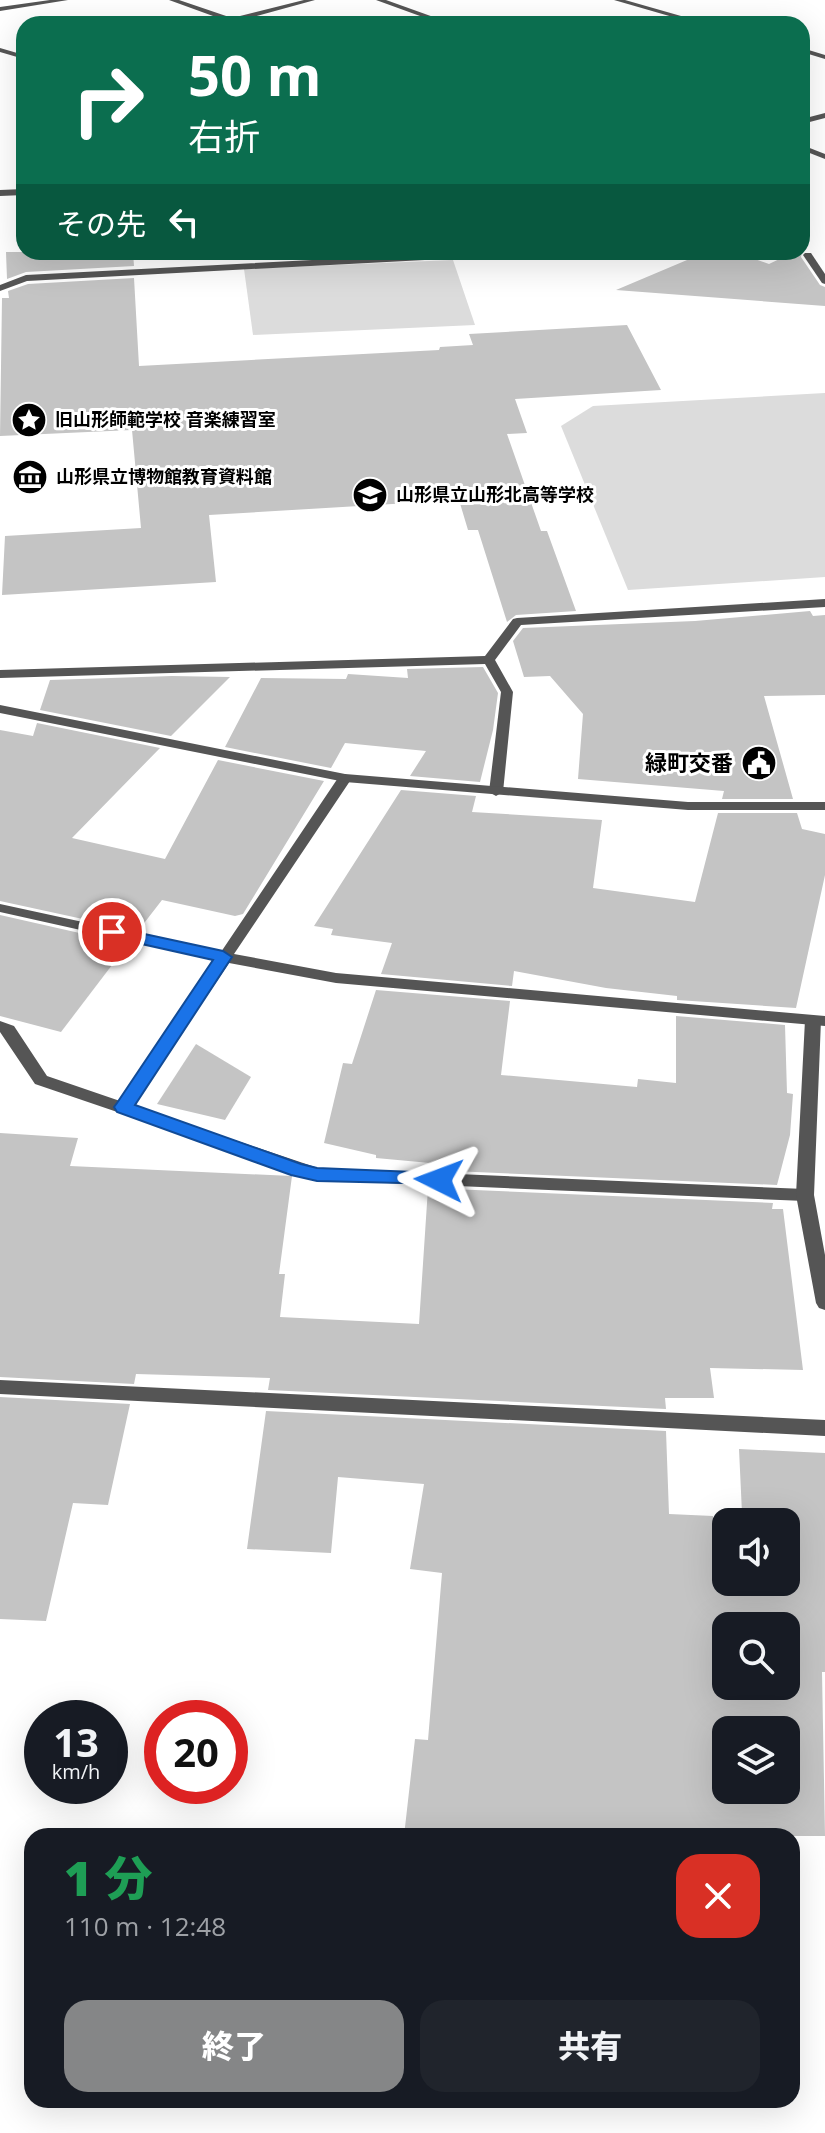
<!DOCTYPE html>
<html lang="ja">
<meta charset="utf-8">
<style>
body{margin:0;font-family:"Open Sans","Noto Sans JP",sans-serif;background:#20242c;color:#f1f3f6;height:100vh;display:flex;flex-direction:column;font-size:30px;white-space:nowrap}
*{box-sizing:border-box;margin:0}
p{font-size:26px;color:#9ea1a6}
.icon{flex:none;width:44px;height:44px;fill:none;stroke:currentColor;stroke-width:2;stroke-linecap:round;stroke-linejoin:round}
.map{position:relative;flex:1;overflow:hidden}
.sheet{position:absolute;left:24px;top:1828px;width:776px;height:280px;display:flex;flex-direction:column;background:#171b24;border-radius:24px;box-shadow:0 8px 32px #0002}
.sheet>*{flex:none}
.guide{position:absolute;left:16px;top:16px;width:794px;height:244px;border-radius:24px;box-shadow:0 8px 32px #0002;background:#0b6e4f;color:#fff;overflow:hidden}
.buttons{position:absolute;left:712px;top:1508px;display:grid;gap:16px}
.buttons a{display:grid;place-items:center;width:88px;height:88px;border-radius:16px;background:#171b24;box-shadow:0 8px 32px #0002;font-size:40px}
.speed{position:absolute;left:24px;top:1700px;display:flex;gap:16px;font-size:40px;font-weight:700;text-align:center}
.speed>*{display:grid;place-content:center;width:104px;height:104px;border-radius:50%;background:#171b24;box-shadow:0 8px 32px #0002;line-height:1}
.speed small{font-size:20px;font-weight:400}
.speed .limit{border:12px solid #d22;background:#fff;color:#111}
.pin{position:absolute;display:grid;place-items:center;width:68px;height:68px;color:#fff;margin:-34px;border:4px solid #fff;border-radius:50%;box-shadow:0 2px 8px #0007}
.me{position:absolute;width:88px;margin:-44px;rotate:273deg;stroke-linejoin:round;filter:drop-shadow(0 0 6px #0008)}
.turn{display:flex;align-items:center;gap:28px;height:168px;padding:0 40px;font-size:36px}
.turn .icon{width:104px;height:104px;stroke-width:2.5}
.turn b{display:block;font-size:56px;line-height:68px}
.then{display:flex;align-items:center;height:76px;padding:0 40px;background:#0003;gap:16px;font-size:30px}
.round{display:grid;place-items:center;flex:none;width:84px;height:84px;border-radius:24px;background:#20242c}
.summary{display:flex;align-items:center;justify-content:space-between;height:136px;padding:0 40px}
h1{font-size:48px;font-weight:800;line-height:60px;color:#1e9e55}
.action{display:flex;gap:16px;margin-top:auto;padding:16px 40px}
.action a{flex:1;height:92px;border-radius:24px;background:#858687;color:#fff;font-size:32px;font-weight:800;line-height:92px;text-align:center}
.action a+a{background:#20242c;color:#f1f3f6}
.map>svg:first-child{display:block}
.green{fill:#dcdcdc}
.building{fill:#c4c4c4;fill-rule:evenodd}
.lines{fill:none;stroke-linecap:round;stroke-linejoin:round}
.service{fill:#555;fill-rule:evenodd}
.minor{fill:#555;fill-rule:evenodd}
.tertiary{fill:#555;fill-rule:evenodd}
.route{fill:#1a73e8;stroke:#114b97;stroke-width:2}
.labels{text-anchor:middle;stroke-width:6;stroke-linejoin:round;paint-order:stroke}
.far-poi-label{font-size:18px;font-weight:bold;fill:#000;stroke:#fff;text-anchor:start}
.poi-label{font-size:22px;font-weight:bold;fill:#000;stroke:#fff;text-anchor:end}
</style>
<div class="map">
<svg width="825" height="2133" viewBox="0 0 825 2133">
<rect width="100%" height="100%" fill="#fff"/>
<g class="green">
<polygon points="453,260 475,325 253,335 244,269"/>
<polygon points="825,393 825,577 628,590 561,426 593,406"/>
</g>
<g class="building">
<polygon points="6,252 133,252 134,266 26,272 7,279"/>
<polygon points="706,252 735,252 769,264 794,252 802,252 801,257 820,285 825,287 825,306 616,290"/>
<polygon points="134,278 139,366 439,350 440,347 473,345 469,334 627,325 661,390 515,399 527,433 507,434 541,531 547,531 576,611 516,615 507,622 478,530 468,530 459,500 209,515 216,582 2,595 5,536 141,528 132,430 0,436 2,298 9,298 8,291 28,284"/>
<polygon points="810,611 813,616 825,615 825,695 764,696 793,799 722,799 724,791 578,779 583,714 550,676 524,677 513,641 523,628 695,621"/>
<polygon points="483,667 498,693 493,730 480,782 410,776 426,751 345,743 331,768 225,747 261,678 346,679 348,674 408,678 407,669"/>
<polygon points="172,676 230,677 171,736 40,710 50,680"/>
<polygon points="37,723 160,748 72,838 165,859 218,760 324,781 243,914 235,916 162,900 138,931 0,901 0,730 33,736"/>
<polygon points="401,790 476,796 472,812 602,820 593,888 695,902 718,813 797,813 802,829 825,834 825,875 796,1008 677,1000 677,996 606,988 514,971 512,986 381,974 392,943 331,935 333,929 314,926"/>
<polygon points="0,915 128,944 61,1032 0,1016"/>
<polygon points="376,990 510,1001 501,1075 637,1087 638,1079 676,1083 676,1016 785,1025 787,1093 793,1094 790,1135 777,1185 429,1170 430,1163 376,1158 376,1155 324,1143 343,1063 352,1064"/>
<polygon points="196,1044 251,1077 225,1120 157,1104"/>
<polygon points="0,1133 78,1138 70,1166 292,1176 279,1274 285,1274 280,1317 419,1324 428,1188 773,1203 772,1209 783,1209 803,1370 710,1368 714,1398 665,1398 666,1409 268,1390 270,1378 136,1374 134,1384 0,1377"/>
<polygon points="0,1397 130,1404 108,1505 73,1503 46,1621 0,1619"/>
<path d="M266,1411L666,1431L669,1514L713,1516L716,1582H786V1516L742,1513L739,1449L825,1453V1672H822L825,1836H404L415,1739L428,1740L442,1573L410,1569L424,1484L338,1477L331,1553L247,1549ZM726,1626H786V1686H726ZM726,1730H786V1790H726Z"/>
</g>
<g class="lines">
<g class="service">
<polygon points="50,0 68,0 0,11 0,7"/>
<polygon points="169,0 179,0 232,18 304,0 315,0 239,21 246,24 235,24"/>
<polygon points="614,0 625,0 709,24 697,24"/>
<polygon points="0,48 24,55 24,59 0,52"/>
<polygon points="802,48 825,55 825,59 802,52"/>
<polygon points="466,252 523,252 518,255 27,281 0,291 0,285 26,275"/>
<polygon points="805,253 811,253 825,274 825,284 822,283 803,255"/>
<polygon points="825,599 825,607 521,625 495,660 513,692 503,792 496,796 489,792 501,692 485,664 0,678 0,670 485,656 513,619 517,618"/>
<polygon points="345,774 352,778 234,954 336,973 825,1016 825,1026 336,983 229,963 133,1106 318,1168 805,1189 811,1191 814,1195 811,1199 805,1201 317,1180 35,1084 0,1032 0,1021 14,1026 47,1076 120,1101 215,960 0,912 0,904 221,952 340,775"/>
<polygon points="0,1380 825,1420 825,1436 0,1394"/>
</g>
<g class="minor">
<polygon points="376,0 386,0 453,24 442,24"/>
<polygon points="825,113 825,118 802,124 802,119"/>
<polygon points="802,145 825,154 825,159 802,150"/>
<polygon points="24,189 24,195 0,196 0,190"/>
<polygon points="813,1015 821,1020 814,1195 825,1255 825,1310 819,1308 816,1303 796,1195 805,1020"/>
</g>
<polygon class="tertiary" points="0,705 345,774 688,802 825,802 825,810 688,810 345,782 0,713"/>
</g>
<polygon class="route" points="112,927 223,951 232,957 135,1105 301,1164 317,1168 439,1173 448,1180 445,1184 317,1181 291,1175 117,1112 114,1107 117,1103 213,960 106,936 103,932"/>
<defs>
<symbol id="sight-disc" viewBox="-11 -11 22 22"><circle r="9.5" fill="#000" stroke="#fff"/><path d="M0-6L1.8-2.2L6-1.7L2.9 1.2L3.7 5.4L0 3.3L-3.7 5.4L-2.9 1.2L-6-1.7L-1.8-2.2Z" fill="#fff"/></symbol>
<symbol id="museum-disc" viewBox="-11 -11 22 22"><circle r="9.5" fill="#000" stroke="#fff"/><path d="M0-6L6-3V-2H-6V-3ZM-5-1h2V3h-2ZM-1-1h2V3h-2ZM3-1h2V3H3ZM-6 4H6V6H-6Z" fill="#fff"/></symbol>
<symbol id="school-disc" viewBox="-11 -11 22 22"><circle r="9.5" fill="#000" stroke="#fff"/><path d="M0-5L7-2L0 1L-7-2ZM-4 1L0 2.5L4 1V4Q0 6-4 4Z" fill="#fff"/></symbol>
<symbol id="civic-disc" viewBox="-11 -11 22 22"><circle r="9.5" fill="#000" stroke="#fff"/><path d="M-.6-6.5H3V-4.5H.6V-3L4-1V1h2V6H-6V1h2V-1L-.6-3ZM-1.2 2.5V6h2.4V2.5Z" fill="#fff"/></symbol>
</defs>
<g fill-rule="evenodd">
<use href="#sight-disc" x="9" y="400" width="40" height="40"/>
<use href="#museum-disc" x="10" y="457" width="40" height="40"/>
<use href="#school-disc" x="350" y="475" width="40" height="40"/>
<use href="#civic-disc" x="739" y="743" width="40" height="40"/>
</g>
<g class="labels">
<g class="far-poi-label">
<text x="55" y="426">旧山形師範学校 音楽練習室</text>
<text x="56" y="483">山形県立博物館教育資料館</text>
<text x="396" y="501">山形県立山形北高等学校</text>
</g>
<g class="poi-label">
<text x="733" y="771">緑町交番</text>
</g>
</g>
</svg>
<div class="buttons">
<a><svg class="icon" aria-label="sound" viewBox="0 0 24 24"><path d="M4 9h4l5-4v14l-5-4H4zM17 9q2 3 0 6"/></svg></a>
<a><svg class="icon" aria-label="search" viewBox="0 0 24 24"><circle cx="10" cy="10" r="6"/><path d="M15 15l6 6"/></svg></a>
<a><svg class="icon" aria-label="layers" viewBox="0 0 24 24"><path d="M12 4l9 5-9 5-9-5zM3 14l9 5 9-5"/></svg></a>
</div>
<div class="speed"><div>13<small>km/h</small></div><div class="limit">20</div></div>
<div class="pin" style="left:112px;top:932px;background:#d93025"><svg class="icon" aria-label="arrive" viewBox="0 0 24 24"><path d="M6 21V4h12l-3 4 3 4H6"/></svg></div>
<svg class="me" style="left:439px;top:1180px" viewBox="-20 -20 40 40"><path d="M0-17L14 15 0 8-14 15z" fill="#1a73e8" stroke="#fff" stroke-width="4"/></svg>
<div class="guide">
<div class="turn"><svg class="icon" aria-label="right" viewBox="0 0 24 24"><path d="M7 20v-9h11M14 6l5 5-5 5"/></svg><div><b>50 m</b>右折</div></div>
<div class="then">その先<svg class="icon" aria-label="left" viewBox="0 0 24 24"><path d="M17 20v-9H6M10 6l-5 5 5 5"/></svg></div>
</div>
<section class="sheet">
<div class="summary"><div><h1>1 分</h1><p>110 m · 12:48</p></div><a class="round" style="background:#d93025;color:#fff"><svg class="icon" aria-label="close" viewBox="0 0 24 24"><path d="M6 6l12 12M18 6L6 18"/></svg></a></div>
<div class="action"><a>終了</a><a>共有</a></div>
</section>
</div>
